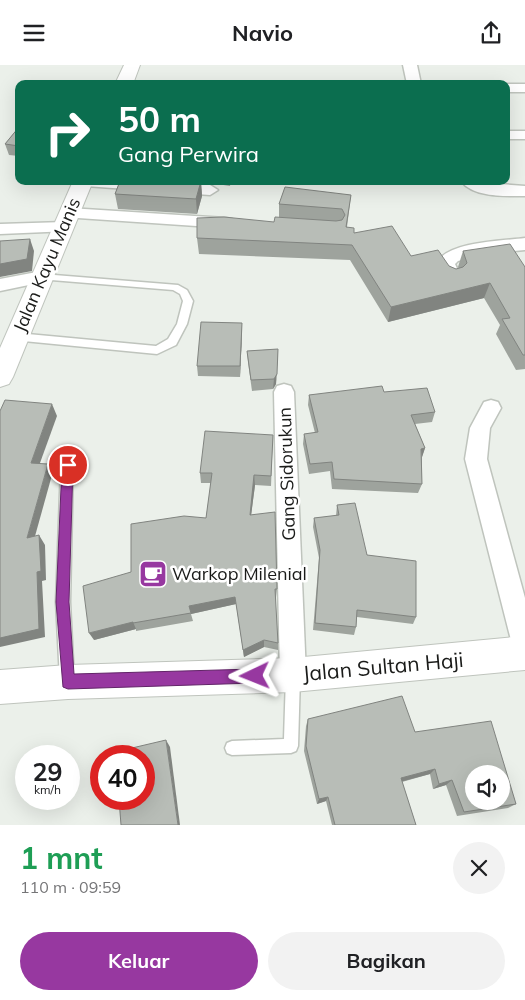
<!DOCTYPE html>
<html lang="id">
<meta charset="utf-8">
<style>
body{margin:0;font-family:Mulish,sans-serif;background:#f2f2f2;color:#202124;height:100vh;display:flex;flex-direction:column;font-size:19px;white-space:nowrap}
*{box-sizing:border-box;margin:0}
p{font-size:16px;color:#757577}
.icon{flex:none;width:28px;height:28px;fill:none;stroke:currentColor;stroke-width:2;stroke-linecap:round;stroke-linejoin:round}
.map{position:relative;height:760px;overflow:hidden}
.sheet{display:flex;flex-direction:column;background:#fff;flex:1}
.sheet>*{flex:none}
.banner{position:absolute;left:15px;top:15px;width:495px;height:105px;border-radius:10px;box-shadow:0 5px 20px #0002;background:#0b6e4f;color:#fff;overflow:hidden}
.buttons{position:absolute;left:465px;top:700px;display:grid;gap:10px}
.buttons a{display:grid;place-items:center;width:45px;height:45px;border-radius:50%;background:#fff;box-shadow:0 5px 20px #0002;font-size:25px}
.speed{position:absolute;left:15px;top:680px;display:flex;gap:10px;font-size:25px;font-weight:700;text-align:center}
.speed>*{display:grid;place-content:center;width:65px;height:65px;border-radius:50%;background:#fff;box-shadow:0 5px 20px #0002;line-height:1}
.speed small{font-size:12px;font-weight:400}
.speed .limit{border:8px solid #d22;background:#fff;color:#111}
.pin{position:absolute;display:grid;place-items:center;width:42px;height:42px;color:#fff;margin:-21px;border:2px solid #fff;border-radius:50%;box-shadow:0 1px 5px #0007}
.me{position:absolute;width:55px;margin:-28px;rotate:268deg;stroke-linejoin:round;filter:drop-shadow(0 0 4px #0008)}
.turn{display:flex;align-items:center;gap:18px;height:105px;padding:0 20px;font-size:22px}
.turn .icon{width:65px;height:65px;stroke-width:2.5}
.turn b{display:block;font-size:35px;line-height:42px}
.round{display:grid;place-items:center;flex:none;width:52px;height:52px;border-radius:26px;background:#f2f2f2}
.overview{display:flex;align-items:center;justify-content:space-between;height:85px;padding:0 20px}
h1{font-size:30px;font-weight:700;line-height:38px;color:#1e9e55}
.button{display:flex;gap:10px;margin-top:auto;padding:10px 20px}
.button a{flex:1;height:58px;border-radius:30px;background:#9738a0;color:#fff;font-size:20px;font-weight:700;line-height:58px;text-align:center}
.button a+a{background:#f2f2f2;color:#202124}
header{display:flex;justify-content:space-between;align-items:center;height:65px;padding:0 20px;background:#fff;font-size:22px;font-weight:700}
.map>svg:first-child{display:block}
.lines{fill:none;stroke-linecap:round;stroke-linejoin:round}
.service-casing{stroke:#bfc4bd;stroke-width:3}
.minor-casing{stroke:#bfc4bd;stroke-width:3}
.tertiary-casing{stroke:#bfc4bd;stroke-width:2}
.service{fill:#fff;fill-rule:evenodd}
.minor{fill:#fff;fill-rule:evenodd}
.tertiary{fill:#fff;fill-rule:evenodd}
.wall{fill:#9ea39d}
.shaded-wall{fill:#818480}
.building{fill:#b8bdb7;stroke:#818480;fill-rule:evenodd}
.route{fill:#9738a0;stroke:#622468}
.labels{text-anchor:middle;stroke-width:5;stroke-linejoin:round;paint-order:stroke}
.street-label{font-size:18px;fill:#1a1b19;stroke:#fff}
.poi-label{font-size:18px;fill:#1a1b19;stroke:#fff;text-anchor:start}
.near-street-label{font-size:21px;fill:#1a1b19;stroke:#fff}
</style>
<header><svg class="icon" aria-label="menu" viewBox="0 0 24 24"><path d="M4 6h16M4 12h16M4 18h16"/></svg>Navio<svg class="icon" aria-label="share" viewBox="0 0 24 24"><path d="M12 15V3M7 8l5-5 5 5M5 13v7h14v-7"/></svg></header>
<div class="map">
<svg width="525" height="760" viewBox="0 0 525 760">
<rect width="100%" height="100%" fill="#ebf0ea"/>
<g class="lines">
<defs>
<g id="service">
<polygon points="42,209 178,220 187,225 193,236 187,259 176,280 157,289 13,275 12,272 17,268 156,281 168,274 177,259 183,236 180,229 173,225 39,214 37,212"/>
<polygon points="67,395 71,397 73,400 70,537 74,615 72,620 67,622 62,620 60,615 56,537 61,400 63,397"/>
<polygon points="293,604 298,606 300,611 298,681 296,686 291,688 232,690 227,688 225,683 227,678 232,676 284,674 286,611 288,606"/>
</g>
<g id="minor">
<polygon points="403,0 417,0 421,19 407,19"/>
<rect x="506" y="19" width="19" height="8"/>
<rect x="506" y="66" width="19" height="8"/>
<polygon points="77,116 154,116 210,120 218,125 210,130 85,121"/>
<path d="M461,116L525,121V131C506,131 474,133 461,116Z"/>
<polygon points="69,143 226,153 232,154 234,158 232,162 226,163 63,152 61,148 63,144"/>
<polygon points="64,157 70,158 72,162 70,166 0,169 0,159"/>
<path d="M525,173V185L483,189L458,196L455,199L461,212L458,216L452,218L446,216L437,197C450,176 503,176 525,173Z"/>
<polygon points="42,206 48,208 51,212 48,216 0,226 0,214"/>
<polygon points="284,319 291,321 294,327 306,610 302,619 293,623 284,619 280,610 274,327 277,321"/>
<polygon points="491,335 498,337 501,343 490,363 487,394 525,533 525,592 516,588 512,579 465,394 470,363 484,337"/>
</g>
<g id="tertiary">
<polygon points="124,0 140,0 133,19 115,19"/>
<polygon points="73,116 93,116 13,312 9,319 0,322 0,283"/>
<polygon points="525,571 525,605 293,627 68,634 0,639 0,605 68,600 293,593"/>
</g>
</defs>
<use href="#service" class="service-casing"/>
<use href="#minor" class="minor-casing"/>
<use href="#tertiary" class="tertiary-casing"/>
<use href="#service" class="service"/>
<use href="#minor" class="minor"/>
<use href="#tertiary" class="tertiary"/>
</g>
<g class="wall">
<polygon points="19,62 19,91 9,90 5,79"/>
<polygon points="120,116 231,116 230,121 210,118 201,118 202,131 197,149 118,144 115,129"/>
<polygon points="351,130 347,162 354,168 411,191 449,201 456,204 459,204 458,202 463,186 525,202 525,304 516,305 496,269 500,260 484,233 388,257 350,195 199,189 197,173 274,157 279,153 279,139"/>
<polygon points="242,258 242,268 240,312 198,311 197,301"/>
<polygon points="278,284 276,319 273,324 252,326 248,297 247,286"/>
<polygon points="384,327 435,347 432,357 415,359 425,383 422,392 422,419 418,428 332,424 330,406 309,409 303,379 304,369 315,368 308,340 309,330"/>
<polygon points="273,370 271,421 255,420 251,450 277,524 276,532 275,532 278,578 278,585 264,582 244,592 236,539 191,549 193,556 136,566 136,564 94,575 131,507 206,453 211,418 201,418 200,408"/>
<polygon points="337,440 367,490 416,552 413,559 357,552 356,562 354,570 313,565 319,493 313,462 314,453 336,451"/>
<polygon points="308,654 415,667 516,739 508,743 457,751 446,720 433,724 430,709 402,717 416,760 332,760 326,736 317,739 304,686 306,661"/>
</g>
<g class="shaded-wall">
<polygon points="201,116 202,131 197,149 196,134"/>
<polygon points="30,174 34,186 32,206 0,212 0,199"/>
<polygon points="490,218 484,233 388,257 391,242"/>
<polygon points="242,258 242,268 240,312 240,301"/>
<polygon points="278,284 276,319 273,324 274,314"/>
<polygon points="52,339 57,351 36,409 31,398"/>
<polygon points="425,383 422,392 421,384"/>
<polygon points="48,399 52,410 32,482 27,473"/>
<polygon points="254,410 255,420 250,459 250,450"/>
<polygon points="39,470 45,480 46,515 42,516 45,572 0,582 0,573 37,507"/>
<polygon points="235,532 236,539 191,549 189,541"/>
<polygon points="133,557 136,564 94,575 89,568"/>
<polygon points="264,575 264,582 244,592 243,585"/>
<polygon points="166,675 170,682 180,760 178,760"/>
<polygon points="435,704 430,709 396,718 401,713"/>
<polygon points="452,715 446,720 433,724 439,719"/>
<polygon points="328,732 326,736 317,739 319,734"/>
</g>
<g class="building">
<polygon points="19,62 19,81 5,79"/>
<polygon points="120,116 201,116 196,134 115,129"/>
<polygon points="285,122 351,130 346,162 354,163 354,168 392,161 411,191 438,185 449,201 456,204 463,202 467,198 463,186 510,179 525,202 525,290 523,290 502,254 510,253 490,218 391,242 352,180 197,173 197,153 224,152 274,157 275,152 336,156 342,155 345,150 342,144 279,139"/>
<polygon points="30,174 27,194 0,199 0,176"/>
<polygon points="201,257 242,258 240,301 197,301"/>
<polygon points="278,284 277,309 274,314 251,315 247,286"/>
<polygon points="382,321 384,327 427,323 435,347 411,350 425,383 421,384 422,419 334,414 332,397 310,399 304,369 318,367 309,330"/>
<polygon points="5,335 52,339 31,398 48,399 27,473 39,470 41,506 37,507 39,564 0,573 0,346"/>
<polygon points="205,366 273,370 271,411 254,410 250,450 275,447 277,524 275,524 278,578 264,575 243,585 235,532 189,541 191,548 133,558 133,557 89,568 83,521 131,507 131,459 184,451 206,453 212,408 200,408"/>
<polygon points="355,438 367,490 416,496 416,552 357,545 356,562 315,558 320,485 314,453 339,450 337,440"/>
<path d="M402,631L415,667L491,656L516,739L464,747L452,715L439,719L435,704L401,713L416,760H335L328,732L319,734L306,681L308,654ZM474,709H501V736H474Z"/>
<polygon points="166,675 178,760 121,760 119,734 144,734 144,691 115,691 115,687"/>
</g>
<polygon class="route" points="68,395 73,400 69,537 74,609 255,604 260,606 262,611 260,616 255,618 68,624 63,622 56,537 62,400"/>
<defs>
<symbol id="cafe-square" viewBox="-11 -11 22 22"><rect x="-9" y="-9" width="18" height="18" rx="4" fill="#9738a0" stroke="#fff"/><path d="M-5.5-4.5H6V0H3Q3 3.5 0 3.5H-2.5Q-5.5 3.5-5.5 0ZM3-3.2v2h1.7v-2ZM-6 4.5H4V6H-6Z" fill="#fff"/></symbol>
</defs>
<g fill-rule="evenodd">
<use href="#cafe-square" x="137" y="493" width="32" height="32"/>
</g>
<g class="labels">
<g class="street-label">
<text transform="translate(47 200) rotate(-67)" y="6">Jalan Kayu Manis</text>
<text transform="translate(287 409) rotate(-92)" y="6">Gang Sidorukun</text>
</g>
<g class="poi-label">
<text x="172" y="515">Warkop Milenial</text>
</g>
<g class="near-street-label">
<text transform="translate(383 602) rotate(-5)" y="7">Jalan Sultan Haji</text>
</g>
</g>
</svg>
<div class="buttons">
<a><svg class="icon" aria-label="sound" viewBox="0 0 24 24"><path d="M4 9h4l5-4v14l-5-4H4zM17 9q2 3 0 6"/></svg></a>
</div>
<div class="speed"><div>29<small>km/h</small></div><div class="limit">40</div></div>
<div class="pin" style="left:68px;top:400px;background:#d93025"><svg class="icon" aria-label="arrive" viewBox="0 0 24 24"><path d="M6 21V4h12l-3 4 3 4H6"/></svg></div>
<svg class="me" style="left:255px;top:611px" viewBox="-20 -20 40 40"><path d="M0-17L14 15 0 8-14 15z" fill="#9738a0" stroke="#fff" stroke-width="4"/></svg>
<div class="banner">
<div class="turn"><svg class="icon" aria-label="right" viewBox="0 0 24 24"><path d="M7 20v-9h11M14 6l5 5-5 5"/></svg><div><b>50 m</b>Gang Perwira</div></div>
</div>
</div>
<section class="sheet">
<div class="overview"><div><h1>1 mnt</h1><p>110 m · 09:59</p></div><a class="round"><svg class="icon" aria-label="close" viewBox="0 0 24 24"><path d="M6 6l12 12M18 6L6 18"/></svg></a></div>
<div class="button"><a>Keluar</a><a>Bagikan</a></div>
</section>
